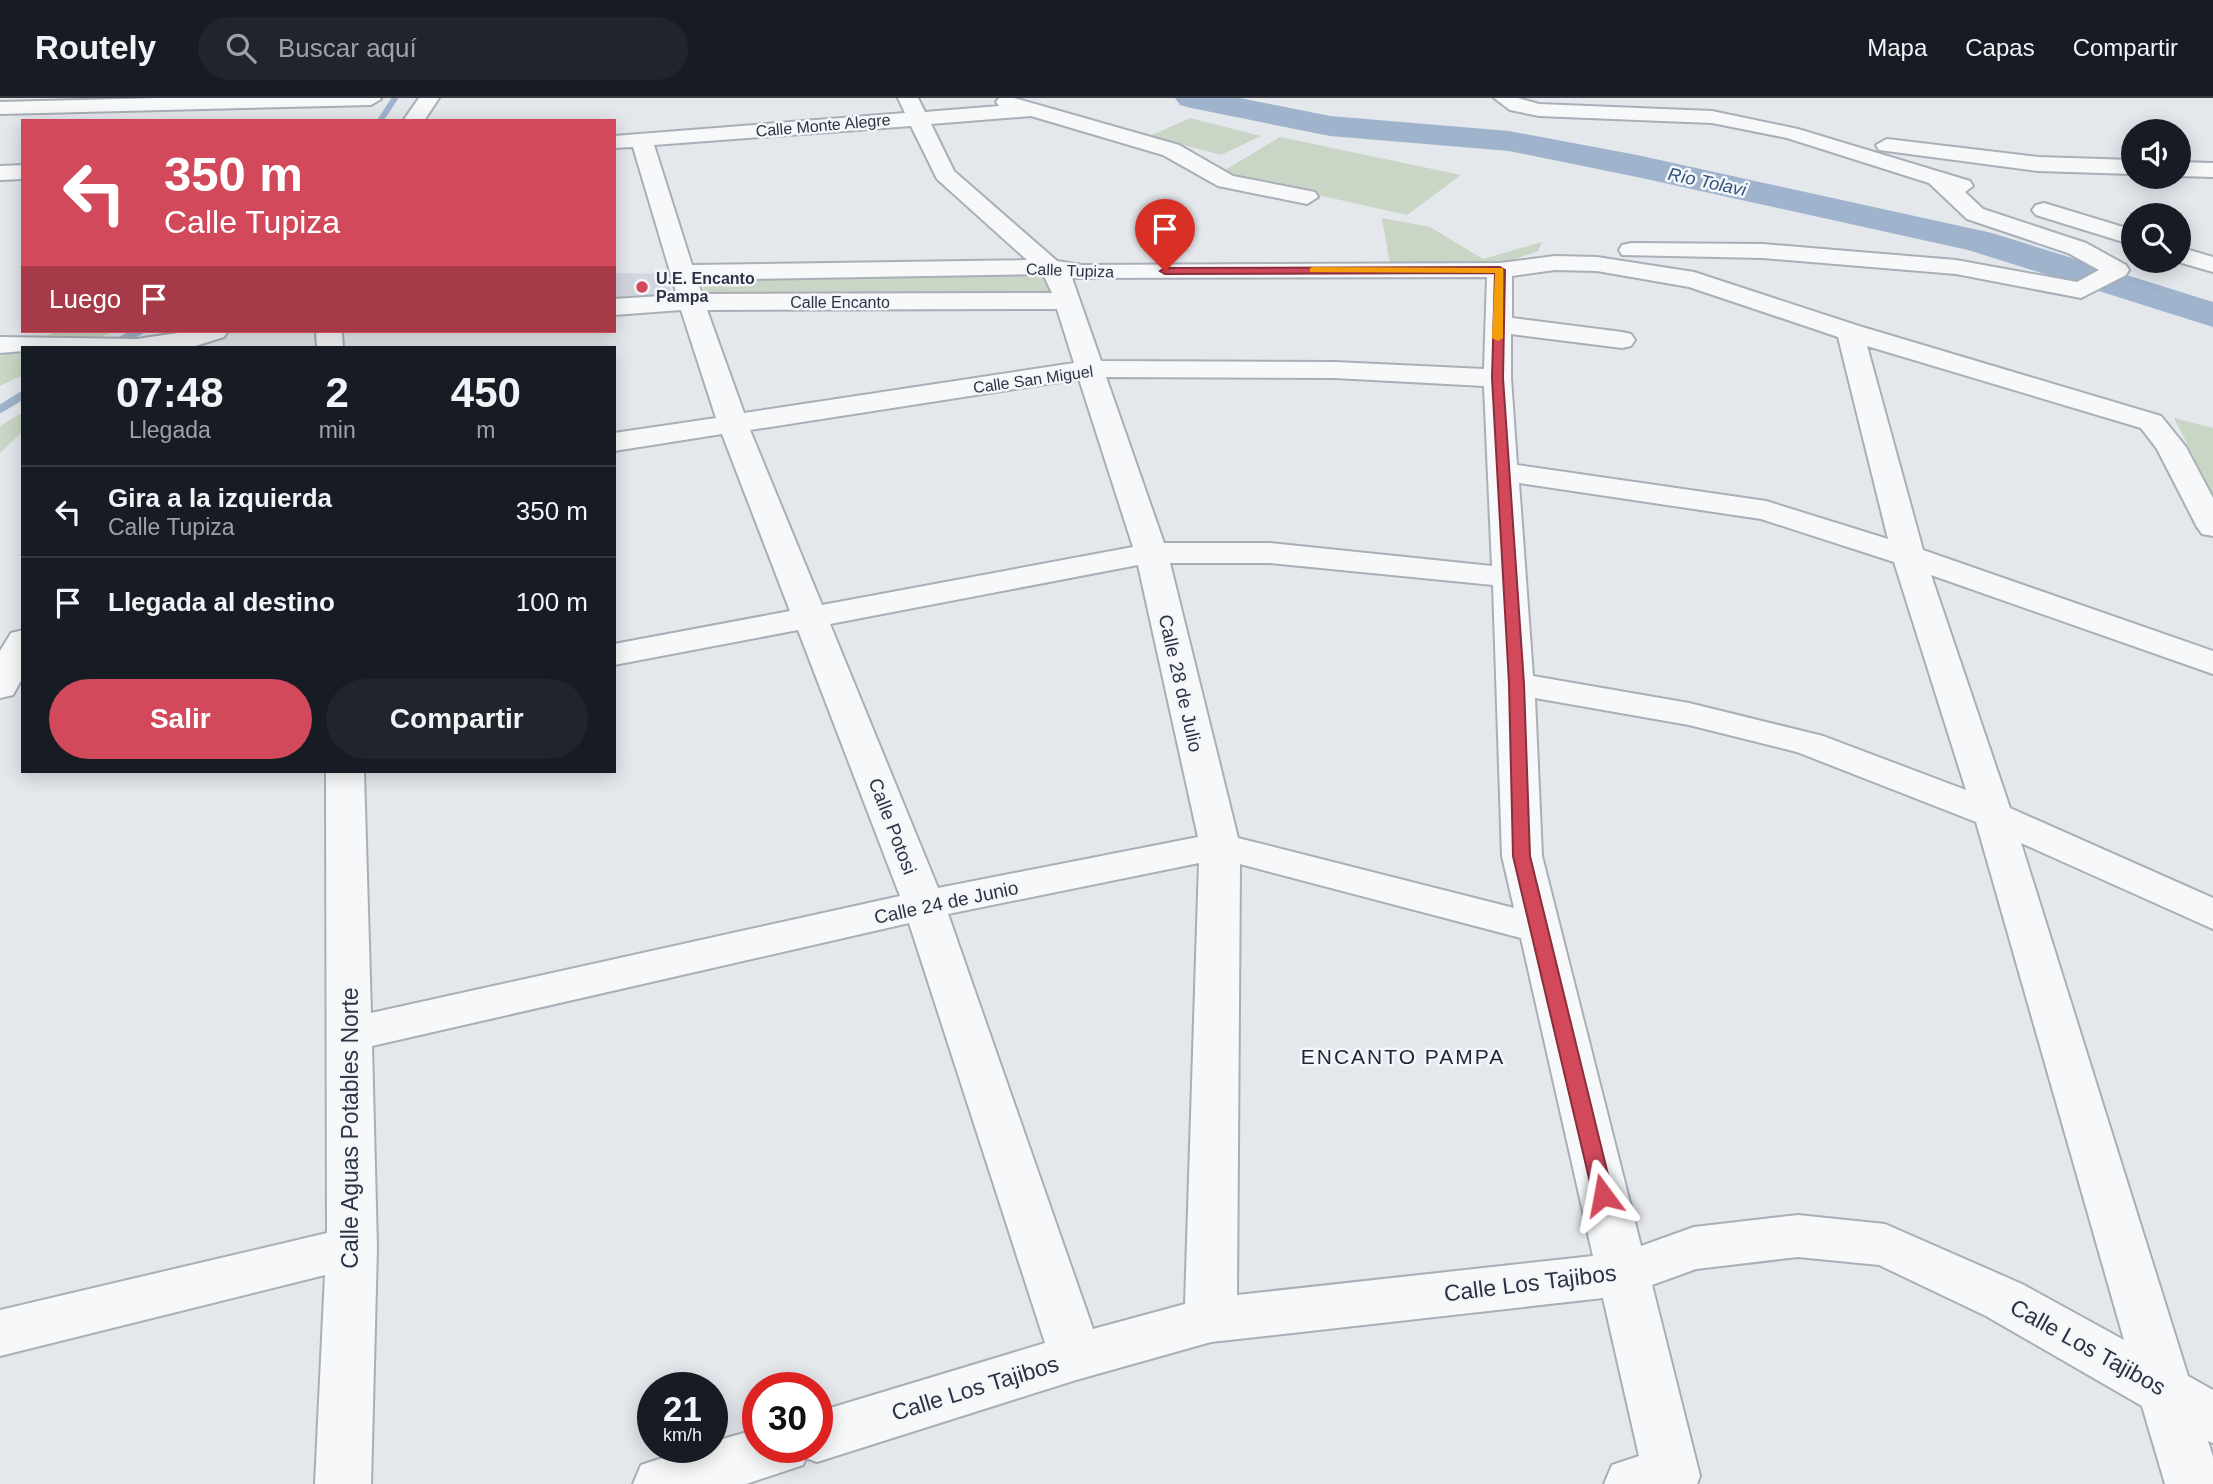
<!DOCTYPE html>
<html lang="es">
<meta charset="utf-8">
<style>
body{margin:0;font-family:Helvetica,sans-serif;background:#20242c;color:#f1f3f6;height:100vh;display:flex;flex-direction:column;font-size:26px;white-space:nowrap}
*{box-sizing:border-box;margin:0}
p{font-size:23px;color:#9ea1a6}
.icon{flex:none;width:38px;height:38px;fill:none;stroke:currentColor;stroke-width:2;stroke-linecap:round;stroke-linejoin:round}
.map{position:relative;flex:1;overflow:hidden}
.panel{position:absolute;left:21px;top:248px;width:595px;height:427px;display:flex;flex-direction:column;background:#171b24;border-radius:0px;box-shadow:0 4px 18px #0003}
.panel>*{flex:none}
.banner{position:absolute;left:21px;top:21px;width:595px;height:214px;border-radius:0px;box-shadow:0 4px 18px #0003;background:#d1495b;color:#fff;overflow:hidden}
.buttons{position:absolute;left:2121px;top:21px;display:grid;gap:14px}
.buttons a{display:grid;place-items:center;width:70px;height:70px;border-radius:50%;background:#171b24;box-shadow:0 4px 18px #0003;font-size:35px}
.speed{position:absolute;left:637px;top:1274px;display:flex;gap:14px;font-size:35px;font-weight:700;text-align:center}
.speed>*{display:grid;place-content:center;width:91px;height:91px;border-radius:50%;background:#171b24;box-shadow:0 4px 18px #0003;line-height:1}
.speed small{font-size:18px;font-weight:400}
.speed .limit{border:10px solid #d22;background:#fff;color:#111}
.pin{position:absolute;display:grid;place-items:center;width:60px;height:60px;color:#fff;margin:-72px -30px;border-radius:50% 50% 50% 0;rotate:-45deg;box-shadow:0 0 7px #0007}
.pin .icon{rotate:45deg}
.me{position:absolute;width:77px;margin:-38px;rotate:347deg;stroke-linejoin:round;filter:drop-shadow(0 0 5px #0008)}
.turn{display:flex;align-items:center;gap:24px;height:147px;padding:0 28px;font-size:32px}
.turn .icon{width:91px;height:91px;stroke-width:2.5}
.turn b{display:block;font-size:49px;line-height:60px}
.then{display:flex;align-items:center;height:66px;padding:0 28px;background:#0003;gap:14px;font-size:26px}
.eta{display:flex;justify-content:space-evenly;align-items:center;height:119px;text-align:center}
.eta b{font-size:42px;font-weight:800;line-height:49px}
.action{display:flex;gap:14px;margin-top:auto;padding:14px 28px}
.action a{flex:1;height:80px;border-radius:42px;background:#d1495b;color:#fff;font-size:28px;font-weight:800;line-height:80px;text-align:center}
.action a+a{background:#20242c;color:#f1f3f6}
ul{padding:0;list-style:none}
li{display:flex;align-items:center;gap:21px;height:91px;padding:0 28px;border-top:2px solid #363941}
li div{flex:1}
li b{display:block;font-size:26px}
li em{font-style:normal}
header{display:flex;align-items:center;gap:42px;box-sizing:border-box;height:98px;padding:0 35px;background:#171b24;border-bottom:2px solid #363941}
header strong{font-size:33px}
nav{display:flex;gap:38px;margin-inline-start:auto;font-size:24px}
.search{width:490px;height:63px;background:#20242c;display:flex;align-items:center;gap:18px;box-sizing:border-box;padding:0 24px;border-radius:38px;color:#9ea1a6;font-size:26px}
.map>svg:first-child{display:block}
.built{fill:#d2d6de}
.green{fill:#c9d6c5}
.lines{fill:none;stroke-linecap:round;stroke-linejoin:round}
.stream-far1{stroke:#9fb4cc;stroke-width:6}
.stream{stroke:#9fb4cc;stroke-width:8}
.river{fill:#9fb4cc;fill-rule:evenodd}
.minor-casing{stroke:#a9aeb7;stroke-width:4}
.minor{fill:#f7f8fa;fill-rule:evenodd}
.route{fill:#d1495b;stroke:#882f3b;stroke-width:2}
.slow{fill:#f59e0b}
.poi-dot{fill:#d1495b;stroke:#f4f6f9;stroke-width:2.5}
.labels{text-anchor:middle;stroke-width:5;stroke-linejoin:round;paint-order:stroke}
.far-street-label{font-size:16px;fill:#2b3445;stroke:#f4f6f9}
.far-poi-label{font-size:16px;font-weight:bold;fill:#2b3445;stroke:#f4f6f9;text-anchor:start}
.far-water-label{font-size:18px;font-style:italic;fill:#34527a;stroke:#f4f6f9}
.street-label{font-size:19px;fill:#2b3445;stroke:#f4f6f9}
.neighbourhood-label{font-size:21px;letter-spacing:2px;fill:#1d2536;stroke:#f4f6f9}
.near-street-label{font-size:23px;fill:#2b3445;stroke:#f4f6f9}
</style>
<header>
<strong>Routely</strong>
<div class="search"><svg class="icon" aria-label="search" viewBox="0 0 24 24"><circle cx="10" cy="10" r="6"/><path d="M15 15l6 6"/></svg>Buscar aquí</div>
<nav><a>Mapa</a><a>Capas</a><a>Compartir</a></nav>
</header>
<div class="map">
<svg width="2213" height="1386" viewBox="0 0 2213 1386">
<rect width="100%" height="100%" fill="#e4e7ec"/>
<polygon class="built" points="614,175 666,176 673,201 614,205"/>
<g class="green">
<polygon points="1190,20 1261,38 1221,57 1150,38"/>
<polygon points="1280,39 1461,77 1407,117 1220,75"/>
<polygon points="1382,120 1430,129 1483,161 1542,144 1538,153 1501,166 1390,167"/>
<polygon points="1035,174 1047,179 1052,197 705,201 702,180"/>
<polygon points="58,233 114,233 78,250 23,250 23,277 0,288 0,258"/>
<polygon points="23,314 23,333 0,355 0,328"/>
<polygon points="2174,320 2213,330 2213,396"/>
</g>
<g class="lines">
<polyline class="stream-far1" points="380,23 395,0"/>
<g class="stream">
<polyline points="104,250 140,233"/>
<polyline points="0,311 23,297"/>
</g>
<polygon class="river" points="1175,0 1240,0 1330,18 1509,33 1637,57 1992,135 2213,204 2213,229 1968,152 1637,79 1509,53 1330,38 1191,10 1180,7"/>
<defs>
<g id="minor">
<polygon points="160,0 380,0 381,1 371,7 0,16 0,4"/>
<polygon points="419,0 439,0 424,23 403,23"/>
<path d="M898,0H918L925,14L999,8L996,4L999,0H1014L1179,47L1233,78L1315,94L1318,99L1307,106L1218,88L1163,57L1031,18L931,26L954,73L1057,163L1082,167L1500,165L1555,158L1597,159L1694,174L1859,228L2161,318L2186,349L2213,400V438L2202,436L2197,429L2157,351L2141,330L1867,248L1923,452L2213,553V576L1931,477L2010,710L2213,800V831L2021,745L2188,1278L2213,1292V1345L2208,1343L2213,1359V1386H2165L2142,1308L1986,1218L1879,1167L1798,1159L1696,1171L1652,1187L1700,1378L1697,1386H1604L1612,1367L1639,1358L1603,1200L1211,1244L1076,1282L817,1364L806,1360L803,1367L746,1386H633L641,1367L696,1349H712V1344L758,1331V1349H817V1314L1045,1245L909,825L372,948L377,1150L371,1386H315L325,1177L0,1258V1212L327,1135L326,674H364L371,915L900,798L798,532L614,567V546L790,513L722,336L614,353V335L716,320L681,212L614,217V201L677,197L633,49L614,50V38L905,15ZM911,28L937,81L1027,162L692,167L654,47ZM1555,172L1597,173L1689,189L1838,239L1888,441L1766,403L1517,367L1511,280V236L1622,250L1631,248L1635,242L1631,236L1622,234L1512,220V178ZM1043,176L1052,195L702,196L697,182ZM1487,179L1484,271L1335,264L1101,263L1072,180ZM1057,211L1074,265L744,315L707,212ZM1106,279L1335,280L1484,288L1492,468L1270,445H1164ZM1079,281L1133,449L822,507L750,332ZM1519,385L1761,421L1894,464L1966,692L1823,638L1689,605L1533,578ZM1170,465H1270L1493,487L1502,758L1514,810L1238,740ZM1138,467L1198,739L938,790L830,526ZM1535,600L1689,627L1797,654L1976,724L2124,1242L2022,1186L1885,1126L1798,1117L1694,1129L1641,1148L1542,758ZM1199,765L1185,1206L1093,1231L948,816ZM1240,766L1521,840L1593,1158L1237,1197Z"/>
<polygon points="1494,0 1518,0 1539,6 1712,13 1798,31 1970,83 1973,88 1965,94 1983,111 2086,145 2126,167 2129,172 2126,177 2081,200 1956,176 1763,160 1622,157 1619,152 1622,147 1631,145 1763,146 1956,162 2077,184 2099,172 2068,155 1967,121 1929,85 1787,40 1712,25 1539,18 1510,12"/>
<polygon points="1887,41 2038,59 2133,62 2133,76 2038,73 1879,52 1876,47"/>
<polygon points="2179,64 2213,65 2213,79 2179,78"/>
<polygon points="23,67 23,81 0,82 0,68"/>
<polygon points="2044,105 2133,132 2133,147 2036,117 2032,112 2036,107"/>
<polygon points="2179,149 2213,159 2213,174 2175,163 2179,163"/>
<polygon points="191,233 228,233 224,239 189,250 23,250 23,253 0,255 0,239 137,241"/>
<polygon points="316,233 342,233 343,250 317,250"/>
<polygon points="23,532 23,579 13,597 0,600 0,553 11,535"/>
</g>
</defs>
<use href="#minor" class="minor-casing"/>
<use href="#minor" class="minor"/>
</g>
<polygon class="route" points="1500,169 1505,172 1503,280 1524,586 1530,758 1613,1097 1610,1102 1596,1102 1593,1097 1513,758 1509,586 1492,280 1495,175 1165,176 1160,173 1165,170"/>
<polygon class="slow" points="1313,169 1503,170 1503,240 1498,243 1492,240 1495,175 1310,174 1310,170"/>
<circle class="poi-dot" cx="642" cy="189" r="7"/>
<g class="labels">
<g class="far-street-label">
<text transform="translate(823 27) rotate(-5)" y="6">Calle Monte Alegre</text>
<text transform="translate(1070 172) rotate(2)" y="6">Calle Tupiza</text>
<text x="840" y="210">Calle Encanto</text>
<text transform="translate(1033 281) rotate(-8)" y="6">Calle San Miguel</text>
</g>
<g class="far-poi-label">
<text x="656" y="186">U.E. Encanto<tspan x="656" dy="18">Pampa</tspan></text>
</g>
<g class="far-water-label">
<text transform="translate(1707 84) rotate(12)" y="6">Río Tolavi</text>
</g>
<g class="street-label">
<text transform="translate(1181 585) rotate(77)" y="7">Calle 28 de Julio</text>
<text transform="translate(893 728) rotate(69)" y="7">Calle Potosi</text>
<text transform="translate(946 804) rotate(-12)" y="7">Calle 24 de Junio</text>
</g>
<g class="neighbourhood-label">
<text x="1403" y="966">ENCANTO PAMPA</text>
</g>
<g class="near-street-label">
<text transform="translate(350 1030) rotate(-90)" y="8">Calle Aguas Potables Norte</text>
<text transform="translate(1530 1185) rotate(-7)" y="8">Calle Los Tajibos</text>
<text transform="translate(2088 1249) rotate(29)" y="8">Calle Los Tajibos</text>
<text transform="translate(975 1290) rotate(-17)" y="8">Calle Los Tajibos</text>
</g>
</g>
</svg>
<div class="buttons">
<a><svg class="icon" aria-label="sound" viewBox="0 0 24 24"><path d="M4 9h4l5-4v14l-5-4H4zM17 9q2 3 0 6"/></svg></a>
<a><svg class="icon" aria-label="search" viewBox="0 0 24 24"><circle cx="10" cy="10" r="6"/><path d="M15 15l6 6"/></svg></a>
</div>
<div class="speed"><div>21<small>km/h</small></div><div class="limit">30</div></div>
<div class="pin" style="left:1165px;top:173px;background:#d93025"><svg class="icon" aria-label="arrive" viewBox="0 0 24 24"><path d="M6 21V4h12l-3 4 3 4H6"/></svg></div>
<svg class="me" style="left:1603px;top:1097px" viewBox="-20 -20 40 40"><path d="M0-17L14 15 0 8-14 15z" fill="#d1495b" stroke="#fff" stroke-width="4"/></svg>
<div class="banner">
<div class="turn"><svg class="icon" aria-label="left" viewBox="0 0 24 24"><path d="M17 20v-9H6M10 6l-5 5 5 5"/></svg><div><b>350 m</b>Calle Tupiza</div></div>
<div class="then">Luego<svg class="icon" aria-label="arrive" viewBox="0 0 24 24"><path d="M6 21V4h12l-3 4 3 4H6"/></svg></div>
</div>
<section class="panel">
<div class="eta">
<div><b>07:48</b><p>Llegada</p></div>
<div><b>2</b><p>min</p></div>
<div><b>450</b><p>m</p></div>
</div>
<ul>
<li><svg class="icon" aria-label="left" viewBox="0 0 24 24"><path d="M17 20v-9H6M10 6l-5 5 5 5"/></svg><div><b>Gira a la izquierda</b><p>Calle Tupiza</p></div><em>350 m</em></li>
<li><svg class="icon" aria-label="arrive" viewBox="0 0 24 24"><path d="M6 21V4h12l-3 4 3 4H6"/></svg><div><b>Llegada al destino</b></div><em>100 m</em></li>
</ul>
<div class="action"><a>Salir</a><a>Compartir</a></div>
</section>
</div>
